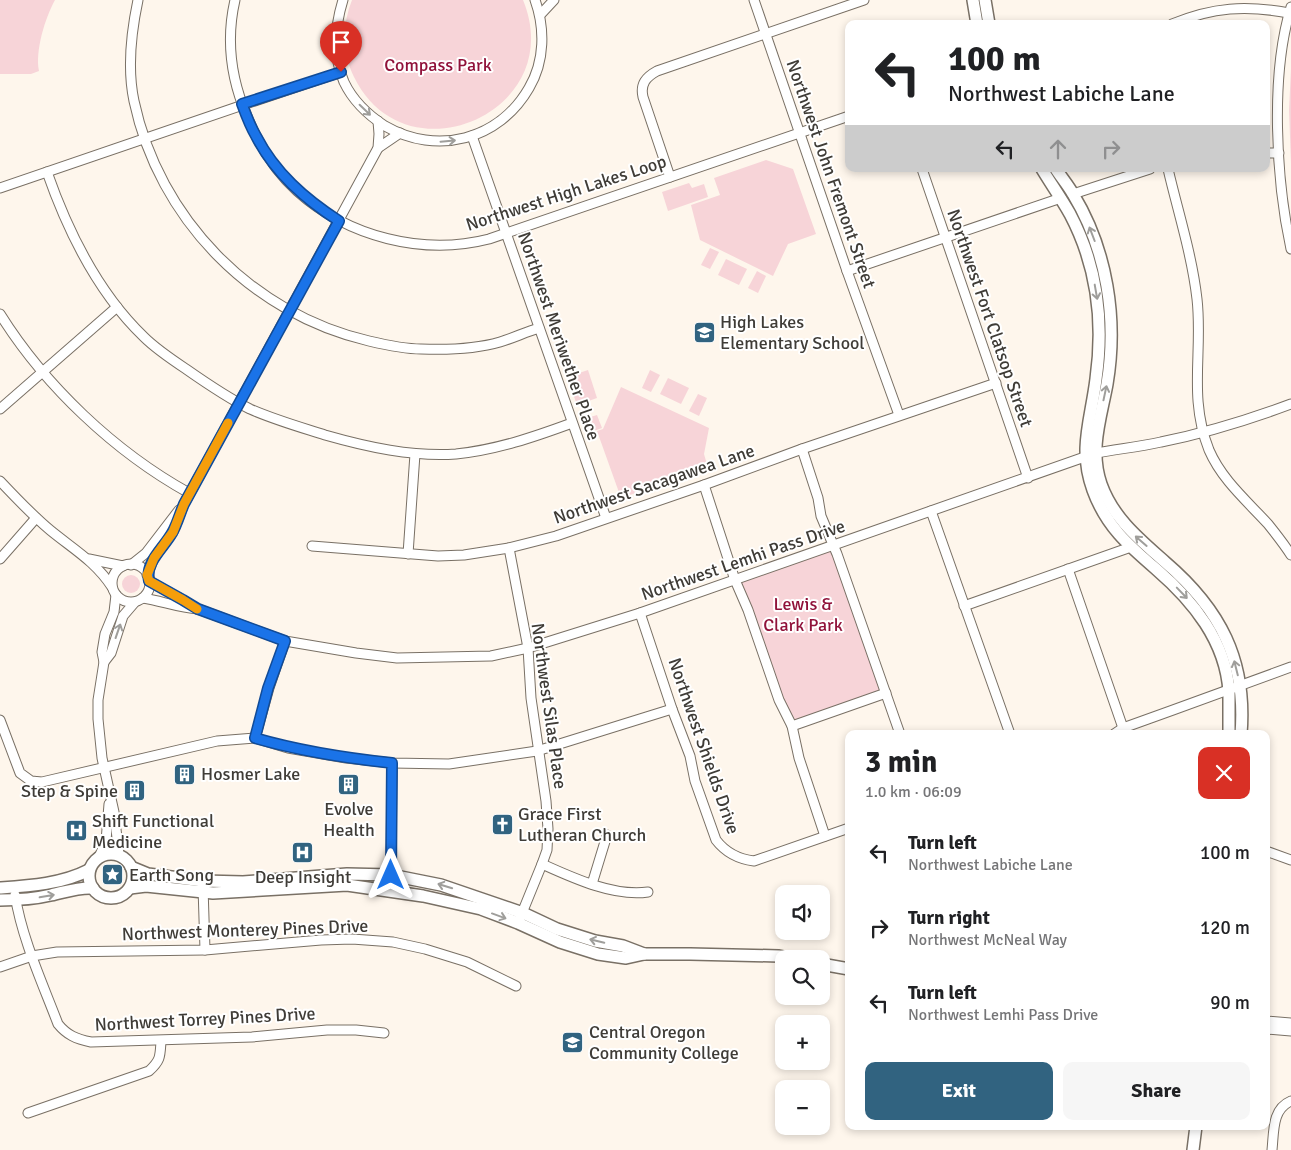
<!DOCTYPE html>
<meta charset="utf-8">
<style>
body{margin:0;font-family:Signika,sans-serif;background:#f6f6f6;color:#202124;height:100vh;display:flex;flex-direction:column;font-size:19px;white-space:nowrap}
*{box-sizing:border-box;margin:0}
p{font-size:16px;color:#757577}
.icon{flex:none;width:28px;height:28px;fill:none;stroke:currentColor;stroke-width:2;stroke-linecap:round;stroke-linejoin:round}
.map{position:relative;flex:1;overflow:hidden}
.details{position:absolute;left:845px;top:730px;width:425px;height:400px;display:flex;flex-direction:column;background:#fff;border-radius:10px;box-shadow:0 2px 8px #0003}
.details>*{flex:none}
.top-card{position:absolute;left:845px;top:20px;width:425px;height:152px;border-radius:10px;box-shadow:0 2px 8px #0003;background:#fff;color:#202124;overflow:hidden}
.fabs{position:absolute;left:775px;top:885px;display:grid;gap:10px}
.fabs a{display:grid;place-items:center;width:55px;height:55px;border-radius:10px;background:#fff;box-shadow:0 2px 8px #0003;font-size:25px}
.pin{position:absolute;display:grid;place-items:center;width:42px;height:42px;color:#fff;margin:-51px -21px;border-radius:50% 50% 50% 0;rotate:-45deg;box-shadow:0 0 5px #0007}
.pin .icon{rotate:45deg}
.me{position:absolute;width:55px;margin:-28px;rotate:0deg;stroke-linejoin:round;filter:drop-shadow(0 0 4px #0008)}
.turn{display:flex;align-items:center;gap:18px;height:105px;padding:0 20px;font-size:22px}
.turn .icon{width:65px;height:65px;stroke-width:2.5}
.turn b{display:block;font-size:35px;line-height:42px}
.lanes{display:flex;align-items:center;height:48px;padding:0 20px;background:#0003;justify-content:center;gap:25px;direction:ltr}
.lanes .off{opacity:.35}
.round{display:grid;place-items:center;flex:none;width:52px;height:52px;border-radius:10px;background:#f6f6f6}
.overview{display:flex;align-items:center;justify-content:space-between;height:85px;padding:0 20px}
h1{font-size:30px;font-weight:700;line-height:38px}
.action{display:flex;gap:10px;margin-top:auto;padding:10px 20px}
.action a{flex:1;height:58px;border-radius:10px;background:#316380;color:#fff;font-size:20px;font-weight:700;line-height:58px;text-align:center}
.action a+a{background:#f6f6f6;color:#202124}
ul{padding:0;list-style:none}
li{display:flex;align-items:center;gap:15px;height:75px;padding:0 20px}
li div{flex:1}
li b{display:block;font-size:19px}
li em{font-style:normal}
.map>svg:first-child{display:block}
.green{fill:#f7d4d8}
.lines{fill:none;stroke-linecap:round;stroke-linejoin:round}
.minor-casing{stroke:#797065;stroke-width:11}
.major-casing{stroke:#797065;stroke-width:14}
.minor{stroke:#fff;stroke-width:9}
.major{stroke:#fff;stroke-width:11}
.oneway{stroke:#9f9e9b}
.route-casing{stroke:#114b97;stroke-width:12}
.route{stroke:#1a73e8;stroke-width:9}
.slow{stroke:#f59e0b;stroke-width:9}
.labels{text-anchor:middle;stroke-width:4;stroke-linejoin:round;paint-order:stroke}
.park-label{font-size:18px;fill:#90123a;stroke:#fff}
.street-label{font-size:18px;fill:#3f3c37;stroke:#fff}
.poi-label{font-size:18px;fill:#3f3c37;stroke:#fff;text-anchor:start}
</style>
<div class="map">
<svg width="1291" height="1150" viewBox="0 0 1291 1150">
<rect width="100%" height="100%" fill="#fef6ec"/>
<g class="green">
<path d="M0,0H55C45,18 35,51 39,71L31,74H0Z"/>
<path d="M352,0H523C569,111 406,183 354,77C342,53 342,25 352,0Z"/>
<polygon points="1291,69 1291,163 1289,110"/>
<polygon points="766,160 793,169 816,234 788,244 773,276 700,240 691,205 720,195 714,178"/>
<polygon points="689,183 692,188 704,184 708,197 668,211 662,192"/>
<polygon points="710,248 719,252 710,269 701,265"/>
<polygon points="726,259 747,269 739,285 718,275"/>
<polygon points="757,271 766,276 758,293 748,288"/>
<polygon points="588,370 597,398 577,405 567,377"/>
<polygon points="650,370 660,375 651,392 642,388"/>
<polygon points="668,378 689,388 681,404 660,394"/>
<polygon points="621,387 709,428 704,454 708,468 621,498 597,431 603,429"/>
<polygon points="698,394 707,398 699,416 689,411"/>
<polygon points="597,415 602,428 588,433 584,419"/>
<polygon points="834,546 886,693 792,726 735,580"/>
<circle cx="131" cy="584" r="9"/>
</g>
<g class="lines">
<defs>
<g id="minor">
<path d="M138,0C131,33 127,68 134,101C159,219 252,314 369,341C386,345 404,349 421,349C447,350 476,349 500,342C513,338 526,332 539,328"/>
<path d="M235,0C226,39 231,79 247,116C258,143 275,171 297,191C348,237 423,256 489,239L849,116"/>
<path d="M343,0C335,26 333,56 344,82C353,101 368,115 385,126C437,156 499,140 529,88C545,61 545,28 535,0"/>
<polyline points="754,0 847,271 899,415"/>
<path d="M1291,7C1270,75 1276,180 1291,249"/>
<polyline points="540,15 554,0"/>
<path d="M1172,24C1213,7 1246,5 1289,13"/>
<polyline points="472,136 606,518"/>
<polyline points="378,148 400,133"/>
<polyline points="1266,153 1279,153"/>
<polyline points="922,169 1028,478"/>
<path d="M1168,169C1178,212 1192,255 1197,299C1203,352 1188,397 1209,450C1222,480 1247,501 1268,524C1276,534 1284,544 1291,555"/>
<path d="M47,172C68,232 97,292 144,337C156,349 171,359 186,369C206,383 228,398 250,409C275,420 300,427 325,435C367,447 412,457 456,454C496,450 534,437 572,423"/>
<path d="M670,177L643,97C640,84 646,77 657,71L864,0"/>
<path d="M0,188C113,149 227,110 341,72"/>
<polyline points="1073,194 1150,169"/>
<polyline points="847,271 1061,198"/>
<path d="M0,314C45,386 115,452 189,493"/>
<polyline points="0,409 117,307"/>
<polyline points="802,449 818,498 821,516 837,554 900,734"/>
<path d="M0,481C16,498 32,515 50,530C73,549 95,561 112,587"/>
<polyline points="704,485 735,580 748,610 779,700 792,726 799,758 825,836"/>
<polyline points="931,511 1010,734"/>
<polyline points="312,546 438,556 464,555 509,548 556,536 704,485 802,449 996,383"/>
<polyline points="509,548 528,648 531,698 546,801 548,829 547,850 542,864 520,918"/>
<polyline points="408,554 415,454"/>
<polyline points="0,559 36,518"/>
<polyline points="89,559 123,566"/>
<circle cx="131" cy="583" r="19"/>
<polyline points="131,565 146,553 179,510"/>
<polyline points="1068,569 1123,728"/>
<polyline points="147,575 154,558 173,532 184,504 378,148 379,134 378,121"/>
<polyline points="149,581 183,600 197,609"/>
<polyline points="116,595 114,612 105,634 102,652 104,662 98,700 98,719 102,758 114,812 119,855"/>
<path d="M143,598C162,601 179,608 198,609L285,641L356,653L397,658L491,656L528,648L640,613L1096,453C1117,449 1139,447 1161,442C1206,433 1248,420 1291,404"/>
<polyline points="964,606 1131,547"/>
<path d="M640,613L672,709L690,756L695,781L716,840C726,853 738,859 754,861L849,828"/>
<polyline points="104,662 111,653 123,616 135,602"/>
<polyline points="0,720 20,773 31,781 42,782 217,741 255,738 288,748 346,758 392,763 449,764 537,751 672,709"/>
<polyline points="792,726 886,693"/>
<polyline points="1114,734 1123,728 1173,710 1291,667"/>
<polyline points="255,738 269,688 285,641"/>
<polyline points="1266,851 1291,860"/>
<polyline points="99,857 106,841 109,804"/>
<path d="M542,864C573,878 614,897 648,892"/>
<polyline points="391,875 392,763"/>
<polyline points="592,884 607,835"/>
<polyline points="203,887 205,950"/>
<path d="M15,895C22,939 42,982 58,1024C67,1035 76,1039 91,1042L252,1037L327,1030H356L384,1033"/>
<polyline points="0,967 32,956 57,952 205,950 321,940 352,939 393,942 425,949 467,962 516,986"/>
<polyline points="1266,1021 1291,1023"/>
<polyline points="1266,1029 1291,1031"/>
<path d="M28,1113L149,1071C161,1060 160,1056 161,1041"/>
<path d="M1272,1150C1274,1131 1272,1109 1291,1101"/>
</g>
<g id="major">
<polyline points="973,0 977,24"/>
<polyline points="985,0 989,24"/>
<path d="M1042,169C1051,184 1061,198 1070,214C1097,265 1104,322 1096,379C1091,420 1078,449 1093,490C1106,526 1128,545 1156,569C1193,601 1226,641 1229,692C1229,706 1229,720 1229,734"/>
<path d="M1056,169C1061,177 1068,185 1073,194C1107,250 1118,319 1107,384C1101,417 1089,450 1101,484C1113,518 1139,539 1165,562C1220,609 1247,660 1241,734"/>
<circle cx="111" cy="876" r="22"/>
<polyline points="131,867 148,874 203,881 243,882 347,874 391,875 441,885 523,913 557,929 595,941 623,946 644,954"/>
<path d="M0,888C30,886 62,884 89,870"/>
<polyline points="130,888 146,886 213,893 347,885 423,896 481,909 518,923 560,942 598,954 626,958 644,954 690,954 779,956 794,959"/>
<path d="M0,900C17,900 34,899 51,895C65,892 78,887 93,888"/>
<polyline points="821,964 849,969"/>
<polyline points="1193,1150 1196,1126"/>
</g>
</defs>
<use href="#minor" class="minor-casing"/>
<use href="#major" class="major-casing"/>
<use href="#minor" class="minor"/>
<use href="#major" class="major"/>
</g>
<defs><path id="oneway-shaft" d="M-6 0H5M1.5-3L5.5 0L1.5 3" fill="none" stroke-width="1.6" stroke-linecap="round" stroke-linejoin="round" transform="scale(1.25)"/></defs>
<g class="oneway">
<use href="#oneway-shaft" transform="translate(365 110) rotate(44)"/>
<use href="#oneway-shaft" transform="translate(448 141) rotate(-5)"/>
<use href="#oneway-shaft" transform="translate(1092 234) rotate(-111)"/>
<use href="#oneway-shaft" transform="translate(1096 292) rotate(80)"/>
<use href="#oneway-shaft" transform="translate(1105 393) rotate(-78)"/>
<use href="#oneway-shaft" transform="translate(1141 541) rotate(-139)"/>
<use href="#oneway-shaft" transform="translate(1182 593) rotate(46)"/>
<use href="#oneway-shaft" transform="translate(118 631) rotate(-71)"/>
<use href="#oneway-shaft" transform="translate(1236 668) rotate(-104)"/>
<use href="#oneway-shaft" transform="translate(445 886) rotate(-163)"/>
<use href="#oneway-shaft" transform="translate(47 896) rotate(-10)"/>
<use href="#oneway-shaft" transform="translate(499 916) rotate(20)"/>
<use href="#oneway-shaft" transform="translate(597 941) rotate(-167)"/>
</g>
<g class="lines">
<defs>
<path id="route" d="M341,72L242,104C246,115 250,126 256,136C275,173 305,199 339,221L184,504C180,513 177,525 172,533C163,549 145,562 149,581L183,600L198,609L285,641L268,688L255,738C300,751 345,758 392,763L391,875"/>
</defs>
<use href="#route" class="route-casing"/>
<use href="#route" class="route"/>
<polyline class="slow" points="197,609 183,600 149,581 147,575 154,558 173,532 184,504 228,423"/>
</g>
<defs>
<symbol id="school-square" viewBox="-11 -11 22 22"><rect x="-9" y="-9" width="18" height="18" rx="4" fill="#316380" stroke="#fff"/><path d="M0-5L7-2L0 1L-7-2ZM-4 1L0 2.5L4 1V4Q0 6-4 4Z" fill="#fff"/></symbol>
<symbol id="building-square" viewBox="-11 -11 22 22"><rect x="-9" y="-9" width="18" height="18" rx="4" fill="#316380" stroke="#fff"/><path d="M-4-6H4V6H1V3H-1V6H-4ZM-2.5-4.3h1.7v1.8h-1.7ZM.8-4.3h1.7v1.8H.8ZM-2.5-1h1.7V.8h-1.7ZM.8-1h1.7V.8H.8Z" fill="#fff"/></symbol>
<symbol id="church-square" viewBox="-11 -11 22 22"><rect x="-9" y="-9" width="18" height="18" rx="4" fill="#316380" stroke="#fff"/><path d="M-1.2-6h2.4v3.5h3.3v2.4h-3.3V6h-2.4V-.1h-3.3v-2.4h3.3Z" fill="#fff"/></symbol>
<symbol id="hospital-square" viewBox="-11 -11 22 22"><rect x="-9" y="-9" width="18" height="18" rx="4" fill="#316380" stroke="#fff"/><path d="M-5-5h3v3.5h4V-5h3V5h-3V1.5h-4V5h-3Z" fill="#fff"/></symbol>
<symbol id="sight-square" viewBox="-11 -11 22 22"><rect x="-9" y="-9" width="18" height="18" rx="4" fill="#316380" stroke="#fff"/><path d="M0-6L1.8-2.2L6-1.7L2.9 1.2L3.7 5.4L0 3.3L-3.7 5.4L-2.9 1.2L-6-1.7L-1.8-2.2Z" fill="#fff"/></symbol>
<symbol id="university-square" viewBox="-11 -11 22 22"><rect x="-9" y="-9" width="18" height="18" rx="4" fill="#316380" stroke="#fff"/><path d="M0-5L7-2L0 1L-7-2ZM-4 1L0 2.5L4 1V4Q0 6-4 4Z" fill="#fff"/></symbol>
</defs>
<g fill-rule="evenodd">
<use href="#school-square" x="692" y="320" width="25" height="25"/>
<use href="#building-square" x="172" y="762" width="25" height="25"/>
<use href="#building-square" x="336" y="772" width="25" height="25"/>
<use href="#building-square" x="122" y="778" width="25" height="25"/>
<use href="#church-square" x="490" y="812" width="25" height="25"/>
<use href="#hospital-square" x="64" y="818" width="25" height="25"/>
<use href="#hospital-square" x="290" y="840" width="25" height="25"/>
<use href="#sight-square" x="100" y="862" width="25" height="25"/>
<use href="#university-square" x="560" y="1030" width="25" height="25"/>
</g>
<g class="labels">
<g class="park-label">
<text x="438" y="71">Compass Park</text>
<text x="803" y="610">Lewis &amp;<tspan x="803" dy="21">Clark Park</tspan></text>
</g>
<g class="street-label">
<text transform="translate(831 174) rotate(71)" y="6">Northwest John Fremont Street</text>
<text transform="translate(566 193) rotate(-18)" y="6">Northwest High Lakes Loop</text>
<text transform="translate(990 318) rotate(71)" y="6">Northwest Fort Clatsop Street</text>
<text transform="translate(559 336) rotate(71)" y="6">Northwest Meriwether Place</text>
<text transform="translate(654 484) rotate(-19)" y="6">Northwest Sacagawea Lane</text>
<text transform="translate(743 560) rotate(-19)" y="6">Northwest Lemhi Pass Drive</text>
<text transform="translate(549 706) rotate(82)" y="6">Northwest Silas Place</text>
<text transform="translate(704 746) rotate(71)" y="6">Northwest Shields Drive</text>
<text transform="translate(245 930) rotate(-2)" y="6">Northwest Monterey Pines Drive</text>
<text transform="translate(205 1019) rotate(-3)" y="6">Northwest Torrey Pines Drive</text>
</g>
<g class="poi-label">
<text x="720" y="328">High Lakes<tspan x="720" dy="21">Elementary School</tspan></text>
<text x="201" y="780">Hosmer Lake</text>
<text x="118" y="797" text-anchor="end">Step &amp; Spine</text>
<text x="349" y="815" text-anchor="middle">Evolve<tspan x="349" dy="21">Health</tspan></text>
<text x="518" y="820">Grace First<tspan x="518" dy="21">Lutheran Church</tspan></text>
<text x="92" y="827">Shift Functional<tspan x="92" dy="21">Medicine</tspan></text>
<text x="129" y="881">Earth Song</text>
<text x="303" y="883" text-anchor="middle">Deep Insight</text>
<text x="589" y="1038">Central Oregon<tspan x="589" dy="21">Community College</tspan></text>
</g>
</g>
</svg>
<div class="fabs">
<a><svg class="icon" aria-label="sound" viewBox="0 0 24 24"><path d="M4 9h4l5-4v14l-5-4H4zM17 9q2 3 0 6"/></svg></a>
<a><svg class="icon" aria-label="search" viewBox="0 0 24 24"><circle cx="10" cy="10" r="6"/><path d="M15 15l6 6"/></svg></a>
<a>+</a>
<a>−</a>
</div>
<div class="pin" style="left:341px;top:72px;background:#d93025"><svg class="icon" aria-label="arrive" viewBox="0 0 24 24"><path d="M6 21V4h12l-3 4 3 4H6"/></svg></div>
<svg class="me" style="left:391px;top:875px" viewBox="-20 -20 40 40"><path d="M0-17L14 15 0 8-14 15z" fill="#1a73e8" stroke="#fff" stroke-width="4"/></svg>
<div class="top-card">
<div class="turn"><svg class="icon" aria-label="left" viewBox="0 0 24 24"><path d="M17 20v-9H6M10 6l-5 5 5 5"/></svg><div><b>100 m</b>Northwest Labiche Lane</div></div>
<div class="lanes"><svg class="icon" aria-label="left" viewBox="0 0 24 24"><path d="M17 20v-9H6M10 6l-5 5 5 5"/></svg><svg class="icon off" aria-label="ahead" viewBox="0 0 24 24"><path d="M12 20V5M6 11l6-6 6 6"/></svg><svg class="icon off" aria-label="right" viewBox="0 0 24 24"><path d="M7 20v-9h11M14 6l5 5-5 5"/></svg></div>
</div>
<section class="details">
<div class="overview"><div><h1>3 min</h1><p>1.0 km · 06:09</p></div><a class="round" style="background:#d93025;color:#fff"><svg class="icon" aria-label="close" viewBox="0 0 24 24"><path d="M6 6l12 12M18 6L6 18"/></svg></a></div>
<ul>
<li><svg class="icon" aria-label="left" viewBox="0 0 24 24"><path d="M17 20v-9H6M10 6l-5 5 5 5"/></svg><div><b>Turn left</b><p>Northwest Labiche Lane</p></div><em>100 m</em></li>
<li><svg class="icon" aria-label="right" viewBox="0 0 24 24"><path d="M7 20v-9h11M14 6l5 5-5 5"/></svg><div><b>Turn right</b><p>Northwest McNeal Way</p></div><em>120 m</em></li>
<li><svg class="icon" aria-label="left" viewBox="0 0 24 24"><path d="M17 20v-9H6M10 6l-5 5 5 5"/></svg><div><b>Turn left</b><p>Northwest Lemhi Pass Drive</p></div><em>90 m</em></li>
</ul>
<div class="action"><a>Exit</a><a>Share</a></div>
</section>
</div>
